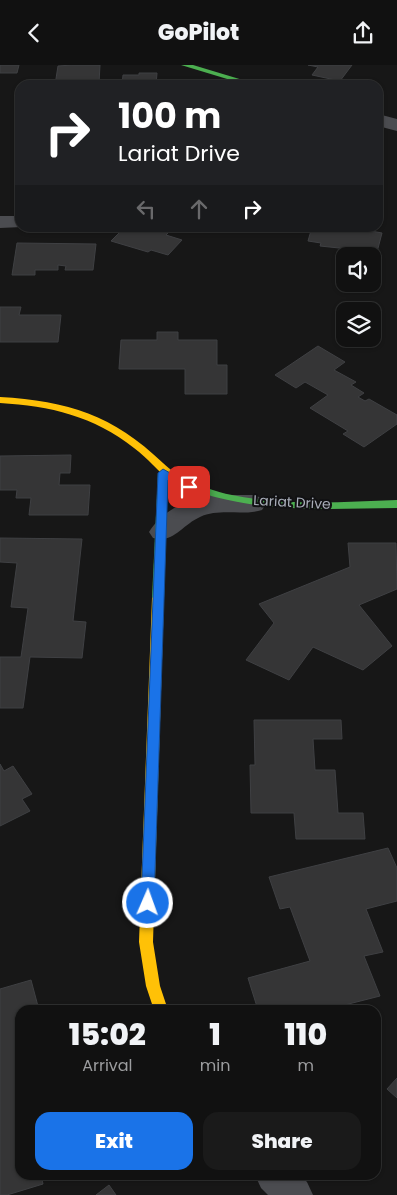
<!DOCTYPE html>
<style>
body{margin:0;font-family:Poppins,sans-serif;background:#1a1a1a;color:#f1f3f6;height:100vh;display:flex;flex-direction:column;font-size:19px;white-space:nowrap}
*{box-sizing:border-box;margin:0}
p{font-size:16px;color:#9c9d9f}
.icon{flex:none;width:28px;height:28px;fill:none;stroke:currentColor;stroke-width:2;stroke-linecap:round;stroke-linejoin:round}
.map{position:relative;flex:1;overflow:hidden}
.sheet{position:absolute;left:15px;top:940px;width:366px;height:175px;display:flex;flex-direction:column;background:#111;border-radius:15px;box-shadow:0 1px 4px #0004,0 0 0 1px #303131}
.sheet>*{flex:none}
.hud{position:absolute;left:15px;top:15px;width:368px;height:152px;border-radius:15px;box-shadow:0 1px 4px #0004,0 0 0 1px #303131;background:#202124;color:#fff;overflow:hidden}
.tools{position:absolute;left:336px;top:182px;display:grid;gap:10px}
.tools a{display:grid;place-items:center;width:45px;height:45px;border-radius:10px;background:#111;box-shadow:0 1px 4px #0004,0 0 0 1px #303131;font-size:25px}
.pin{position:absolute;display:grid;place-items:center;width:42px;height:42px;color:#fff;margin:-21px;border-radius:10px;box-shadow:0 2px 8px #0006}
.me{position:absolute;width:55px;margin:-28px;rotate:2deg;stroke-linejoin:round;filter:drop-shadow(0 0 4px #0008)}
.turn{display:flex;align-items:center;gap:18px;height:105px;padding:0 20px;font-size:22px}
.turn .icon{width:65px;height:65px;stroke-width:2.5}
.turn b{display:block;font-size:35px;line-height:42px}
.lanes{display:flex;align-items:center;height:48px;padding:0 20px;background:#0003;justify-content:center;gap:25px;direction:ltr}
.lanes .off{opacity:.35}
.eta{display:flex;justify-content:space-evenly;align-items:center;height:85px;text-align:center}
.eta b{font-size:30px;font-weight:800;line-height:35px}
.primary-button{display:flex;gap:10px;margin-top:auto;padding:10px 20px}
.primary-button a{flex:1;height:58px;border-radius:15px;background:#1a73e8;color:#fff;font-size:20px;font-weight:800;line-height:58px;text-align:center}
.primary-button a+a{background:#1a1a1a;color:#f1f3f6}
header{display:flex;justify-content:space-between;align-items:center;height:65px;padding:0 20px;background:#111;font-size:22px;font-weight:800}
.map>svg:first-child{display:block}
.building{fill:#353536;stroke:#3f4043}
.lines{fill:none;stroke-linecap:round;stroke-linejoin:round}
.street{fill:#4b4c50;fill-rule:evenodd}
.fast{fill:#4caf50;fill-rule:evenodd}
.slow{fill:#ffc107;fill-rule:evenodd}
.route{fill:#1a73e8;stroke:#114b97}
.labels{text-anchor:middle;stroke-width:4;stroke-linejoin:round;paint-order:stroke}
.street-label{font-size:14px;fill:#a8adb8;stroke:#111113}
</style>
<header><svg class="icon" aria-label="back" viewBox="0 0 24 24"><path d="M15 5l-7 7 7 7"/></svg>GoPilot<svg class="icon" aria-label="share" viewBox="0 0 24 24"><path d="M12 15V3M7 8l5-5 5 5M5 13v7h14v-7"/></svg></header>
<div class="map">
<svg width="397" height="1130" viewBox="0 0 397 1130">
<rect width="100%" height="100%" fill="#171717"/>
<g class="building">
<polygon points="0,0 19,0 17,8 0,8"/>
<polygon points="72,0 100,0 99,18 55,20 58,1"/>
<polygon points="308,0 352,0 340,16 312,10 318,2"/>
<polygon points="139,8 157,8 156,20 122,20 123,10 139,10"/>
<polygon points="125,162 174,162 166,170 182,175 168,190 151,185 148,187 111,176"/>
<polygon points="312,162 372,162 371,166 382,168 377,187 320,181 321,178 308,176"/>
<polygon points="17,178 96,179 93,205 65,205 66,201 58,200 58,205 35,205 35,210 12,210"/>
<polygon points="0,242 21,242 19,250 61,250 58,277 0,277"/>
<polygon points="157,267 178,267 178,275 217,275 217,300 227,300 227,329 185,329 185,304 119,304 121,275 157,275"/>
<polygon points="318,281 345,297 334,305 356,317 351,320 364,328 358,332 365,336 369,334 397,350 397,359 364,382 343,369 348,366 310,343 328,330 305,317 296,323 275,310"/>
<polygon points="71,390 70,408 60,408 59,420 90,420 88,450 29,450 31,433 16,433 17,425 0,425 0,391"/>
<polygon points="0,473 82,474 73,556 86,557 82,593 30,592 23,643 0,643 0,592 21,592 28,543 11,542 17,498 0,497"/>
<polygon points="348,478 396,478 397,524 359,540 392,581 363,605 313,582 289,615 246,595 274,558 259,539 350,502"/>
<polygon points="254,655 341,655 342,674 313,674 315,705 335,705 338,748 363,748 365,774 296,774 294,748 251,748 250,700 255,700"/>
<polygon points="0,699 4,706 13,701 32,729 22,734 30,746 0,761"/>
<polygon points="388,783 397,803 397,836 366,844 383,887 364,891 380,931 325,945 258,945 248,913 310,896 290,842 280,844 269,812"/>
<polygon points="31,915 39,945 20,945 20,1110 41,1110 43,1119 7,1130 0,1130 0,924"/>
<polygon points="397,1013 397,1033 387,1024"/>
<polygon points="109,1120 116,1130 96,1130"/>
</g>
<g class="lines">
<g class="street">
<polygon points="378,49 397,54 397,66 378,61"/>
<polygon points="0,151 20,151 20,162 22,162 0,163"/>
<path d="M214,430H253L262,433L266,439L262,445C242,451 219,443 200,452C182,460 173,479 153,473L149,467C163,444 189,434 214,430Z"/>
<polygon points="255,1110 300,1110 307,1117 313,1130 268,1130 261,1123"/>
</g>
<g class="fast">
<polygon points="181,0 193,0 259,20 247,20"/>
<polygon points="163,405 168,408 164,533 158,537 152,533 158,408"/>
<path d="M181,415C198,419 215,427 232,430C286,441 343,437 397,435V443C318,444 253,449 177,420L176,418L177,416Z"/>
</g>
<g class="slow">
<path d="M0,332C68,336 113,350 163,398C170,405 180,411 186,418L181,421L172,417C158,407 148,393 134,383C94,351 50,341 0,338Z"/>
<polygon points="158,529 164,533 153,877 160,921 168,945 154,945 146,921 139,877 152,533"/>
</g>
</g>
<polygon class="route" points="163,404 195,422 189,425 168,415 154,838 152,842 148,844 143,842 141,838 158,408"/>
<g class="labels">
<g class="street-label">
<text transform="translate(292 437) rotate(3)" y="5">Lariat Drive</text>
</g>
</g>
</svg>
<div class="tools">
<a><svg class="icon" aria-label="sound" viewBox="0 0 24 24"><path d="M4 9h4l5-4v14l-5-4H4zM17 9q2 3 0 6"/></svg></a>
<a><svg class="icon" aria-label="layers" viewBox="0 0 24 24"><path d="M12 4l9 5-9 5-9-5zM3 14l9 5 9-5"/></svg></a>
</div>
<div class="pin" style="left:189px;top:422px;background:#d93025"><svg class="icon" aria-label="arrive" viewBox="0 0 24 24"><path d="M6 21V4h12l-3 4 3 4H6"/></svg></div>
<svg class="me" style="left:148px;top:838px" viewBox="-20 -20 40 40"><circle r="17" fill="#1a73e8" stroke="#fff" stroke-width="3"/><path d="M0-11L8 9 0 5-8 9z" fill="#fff"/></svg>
<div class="hud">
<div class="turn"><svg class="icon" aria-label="right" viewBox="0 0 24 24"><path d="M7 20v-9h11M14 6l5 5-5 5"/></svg><div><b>100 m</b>Lariat Drive</div></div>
<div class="lanes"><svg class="icon off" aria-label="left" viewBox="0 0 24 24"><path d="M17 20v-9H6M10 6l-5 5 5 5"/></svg><svg class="icon off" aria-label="ahead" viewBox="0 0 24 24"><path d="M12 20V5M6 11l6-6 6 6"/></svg><svg class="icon" aria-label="right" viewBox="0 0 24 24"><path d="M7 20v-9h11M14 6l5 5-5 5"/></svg></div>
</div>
<section class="sheet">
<div class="eta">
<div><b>15:02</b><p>Arrival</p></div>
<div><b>1</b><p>min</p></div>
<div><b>110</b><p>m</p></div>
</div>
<div class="primary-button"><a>Exit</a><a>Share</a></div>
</section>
</div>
